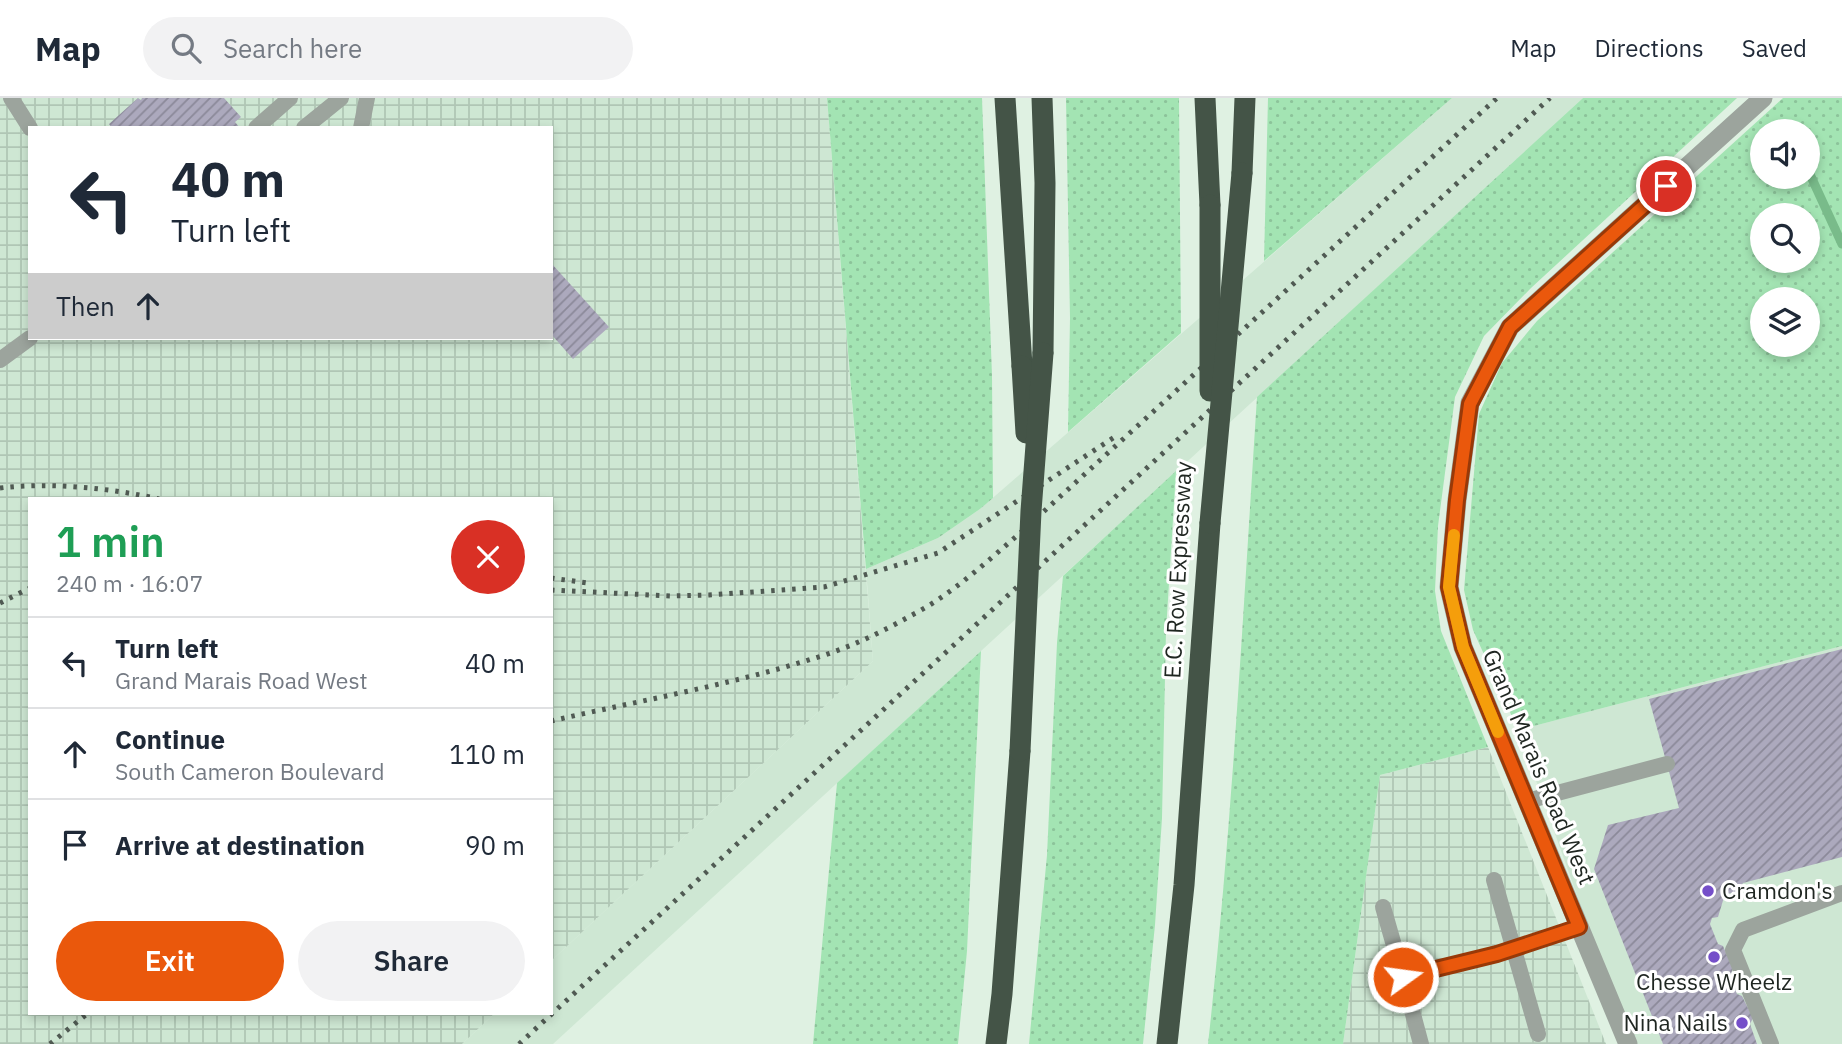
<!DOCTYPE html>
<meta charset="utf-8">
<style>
body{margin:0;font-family:"IBM Plex Sans",sans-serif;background:#f2f2f3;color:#1f2937;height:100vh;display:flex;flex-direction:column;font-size:26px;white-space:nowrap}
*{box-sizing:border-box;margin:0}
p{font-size:23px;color:#747a83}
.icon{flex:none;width:38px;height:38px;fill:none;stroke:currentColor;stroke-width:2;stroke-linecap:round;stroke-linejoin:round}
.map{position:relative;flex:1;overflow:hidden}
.sheet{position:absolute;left:28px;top:399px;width:525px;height:518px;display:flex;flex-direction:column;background:#fff;border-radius:0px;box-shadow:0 4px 10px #0003}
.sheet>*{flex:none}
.hud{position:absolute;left:28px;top:28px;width:525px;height:214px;border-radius:0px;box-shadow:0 4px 10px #0003;background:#fff;color:#1f2937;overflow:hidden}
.controls{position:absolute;left:1750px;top:21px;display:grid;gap:14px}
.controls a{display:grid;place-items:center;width:70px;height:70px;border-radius:50%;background:#fff;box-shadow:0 4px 10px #0003;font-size:35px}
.pin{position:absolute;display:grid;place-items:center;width:60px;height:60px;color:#fff;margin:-30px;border:4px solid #fff;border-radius:50%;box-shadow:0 2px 7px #0007}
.me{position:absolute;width:77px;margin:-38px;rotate:76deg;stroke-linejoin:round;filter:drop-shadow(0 0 5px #0008)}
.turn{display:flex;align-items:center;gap:24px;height:147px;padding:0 28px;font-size:32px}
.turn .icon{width:91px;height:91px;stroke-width:2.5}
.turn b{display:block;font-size:49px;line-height:60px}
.then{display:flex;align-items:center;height:66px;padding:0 28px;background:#0003;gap:14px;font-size:26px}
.round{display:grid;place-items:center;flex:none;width:74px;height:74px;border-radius:37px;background:#f2f2f3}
.headline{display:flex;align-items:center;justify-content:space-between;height:119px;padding:0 28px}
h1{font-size:42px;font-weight:600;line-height:52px;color:#1e9e55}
.primary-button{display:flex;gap:14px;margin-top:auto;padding:14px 28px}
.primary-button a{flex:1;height:80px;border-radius:42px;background:#ea580c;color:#fff;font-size:28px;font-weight:600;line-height:80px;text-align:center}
.primary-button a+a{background:#f2f2f3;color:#1f2937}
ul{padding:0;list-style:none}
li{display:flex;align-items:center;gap:21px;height:91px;padding:0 28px;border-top:2px solid #e0e1e3}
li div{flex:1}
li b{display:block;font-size:26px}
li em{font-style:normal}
header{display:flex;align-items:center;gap:42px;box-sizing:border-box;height:98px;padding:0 35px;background:#fff;border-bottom:2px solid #e0e1e3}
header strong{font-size:33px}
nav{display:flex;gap:38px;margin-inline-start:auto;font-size:24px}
.search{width:490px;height:63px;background:#f2f2f3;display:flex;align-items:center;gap:18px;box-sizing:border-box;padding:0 24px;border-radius:38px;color:#747a83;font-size:26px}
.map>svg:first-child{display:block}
.built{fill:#cee7d3}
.industrial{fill:url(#industrial-grid);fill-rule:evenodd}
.grass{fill:url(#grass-dots);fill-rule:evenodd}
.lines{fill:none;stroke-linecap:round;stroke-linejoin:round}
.stream{stroke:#79bb8a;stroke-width:9}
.building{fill:url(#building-hatch)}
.service{stroke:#9ca49d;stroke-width:16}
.minor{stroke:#9ca49d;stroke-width:19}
.motorway{stroke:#445447;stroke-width:21}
.rail{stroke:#505a53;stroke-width:5;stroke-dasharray:3.5 7;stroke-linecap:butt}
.motorway-bridge{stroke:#445447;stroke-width:21}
.route-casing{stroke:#983908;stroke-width:18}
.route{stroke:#ea580c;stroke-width:12}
.slow{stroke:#f59e0b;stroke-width:12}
.poi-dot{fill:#754fc9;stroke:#fff;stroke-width:2.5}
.labels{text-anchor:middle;stroke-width:6;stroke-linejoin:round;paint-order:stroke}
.street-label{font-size:23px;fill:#1f2621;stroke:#fff}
.poi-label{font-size:23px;fill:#1f2621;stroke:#fff;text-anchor:start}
</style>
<header>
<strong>Map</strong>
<div class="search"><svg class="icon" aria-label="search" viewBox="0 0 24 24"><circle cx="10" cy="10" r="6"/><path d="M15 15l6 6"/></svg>Search here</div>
<nav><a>Map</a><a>Directions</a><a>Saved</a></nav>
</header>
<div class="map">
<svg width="1842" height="946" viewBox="0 0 1842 946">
<defs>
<pattern id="industrial-grid" width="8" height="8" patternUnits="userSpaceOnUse" patternTransform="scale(1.75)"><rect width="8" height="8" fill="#cee7d3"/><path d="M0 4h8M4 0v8" fill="none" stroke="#b0c6b5"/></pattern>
<pattern id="grass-dots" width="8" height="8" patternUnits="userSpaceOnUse" patternTransform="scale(1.75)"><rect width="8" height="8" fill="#a3e4b3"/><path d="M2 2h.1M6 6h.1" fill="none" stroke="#8cc39a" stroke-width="1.8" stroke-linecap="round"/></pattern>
<pattern id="building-hatch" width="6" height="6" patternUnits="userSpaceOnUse" patternTransform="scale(1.75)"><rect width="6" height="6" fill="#aca9bd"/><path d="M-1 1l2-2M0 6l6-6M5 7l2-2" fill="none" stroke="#8b8999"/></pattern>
</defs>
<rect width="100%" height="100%" fill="#dff1e2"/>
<g class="built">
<polygon points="1452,0 1583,0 553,946 462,946 495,915 551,915 551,863 873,563 866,471 938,440 980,411"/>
<polygon points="1842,548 1842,946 1630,946 1518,632"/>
</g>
<g class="industrial">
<path d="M0,0H827L873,563L551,863V401H30V915H495L462,946H0ZM30,30H551V240H30Z"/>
<polygon points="1488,649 1606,946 1343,946 1380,677"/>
</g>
<g class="grass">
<polygon points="827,0 982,0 992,278 993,400 980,411 938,440 866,471"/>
<polygon points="1066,0 1179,0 1181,235 1068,334 1070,220"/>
<polygon points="1268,0 1452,0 1264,163"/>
<path d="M1583,0H1737L1531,190L1484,238L1455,299L1438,428L1435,493L1441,533L1488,649L1380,677L1343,946H1208C1232,731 1243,515 1257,299Z"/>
<path d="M1783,0H1842V548L1518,632L1473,532L1464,492L1479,316L1502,265L1537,223ZM1762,33H1808V79H1762ZM1762,117H1808V163H1762ZM1762,201H1808V247H1762Z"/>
<polygon points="1176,373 1166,533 1162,720 1155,827 1143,946 1029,946 1047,757 1057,545 1063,478"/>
<polygon points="981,553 967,853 958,946 813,946 837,685"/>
</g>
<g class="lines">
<g class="stream">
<polyline points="1787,27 1790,33"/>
<polyline points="1808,72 1842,146"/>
</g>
</g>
<g class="building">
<polygon points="138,0 141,2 142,0 224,0 241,19 235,24 240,30 112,30 109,26"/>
<polygon points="551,165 609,229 573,261 551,236"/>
<polygon points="1842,551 1842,759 1743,785 1738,794 1725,796 1718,819 1712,820 1710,826 1718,846 1723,848 1733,871 1730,878 1737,896 1742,898 1753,920 1750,926 1757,946 1663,946 1594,771 1608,727 1679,710 1649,601"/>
</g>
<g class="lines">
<g class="service">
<polyline points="11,0 30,30"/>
<polyline points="256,30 290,0"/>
<polyline points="304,30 341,0"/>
<polyline points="361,30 367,0"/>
<polyline points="0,262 30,240"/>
<polyline points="1527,703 1667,666"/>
<polyline points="1494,782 1538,936"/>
<polyline points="1383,809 1403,879"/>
<polyline points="1421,946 1403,879 1497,856 1579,829"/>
<polyline points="1771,946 1733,852 1743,832 1842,795"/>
</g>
<polyline class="minor" points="1628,946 1463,549 1449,489 1457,402 1470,305 1510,229 1763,0"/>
<g class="motorway">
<polyline points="1005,0 1022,268"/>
<polyline points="1042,0 1045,85 1043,255"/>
<polyline points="1205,0 1210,107"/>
<polyline points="1242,75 1245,0"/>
<polyline points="996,946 1002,896 1020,653"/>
<polyline points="1167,946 1184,787 1210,425"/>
</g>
<g class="rail">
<path d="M0,390C50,384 110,390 159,401"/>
<polyline points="551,480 588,485"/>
<polyline points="551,492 671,498 709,497 824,489 938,455 1116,338"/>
<polyline points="0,505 30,490"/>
<path d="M551,623C638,603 730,587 815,560C849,550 882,534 912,517C951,497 985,465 1018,437L1497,0"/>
<polyline points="50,946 88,915"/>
<polyline points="519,946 1550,0"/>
</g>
<g class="motorway-bridge">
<polyline points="1210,107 1210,293"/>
<polyline points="1022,268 1026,335"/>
<polyline points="1210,425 1242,75"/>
<polyline points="1020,653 1031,413 1043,255"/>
</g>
</g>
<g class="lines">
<defs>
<polyline id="route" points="1403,879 1497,856 1579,829 1463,549 1449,489 1457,402 1470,306 1510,229 1666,88"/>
</defs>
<use href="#route" class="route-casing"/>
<use href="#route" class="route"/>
<polyline class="slow" points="1454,437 1449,489 1463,549 1498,634"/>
</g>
<g class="poi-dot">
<circle cx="1708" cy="793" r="7"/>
<circle cx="1714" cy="859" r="7"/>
<circle cx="1742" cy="925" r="7"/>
</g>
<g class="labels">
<g class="street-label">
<text transform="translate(1178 472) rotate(-87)" y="8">E.C. Row Expressway</text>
<text transform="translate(1539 669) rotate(67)" y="8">Grand Marais Road West</text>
</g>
<g class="poi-label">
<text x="1722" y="801">Cramdon's</text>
<text x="1714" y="892" text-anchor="middle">Chesse Wheelz</text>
<text x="1728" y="933" text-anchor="end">Nina Nails</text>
</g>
</g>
</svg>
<div class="controls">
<a><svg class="icon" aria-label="sound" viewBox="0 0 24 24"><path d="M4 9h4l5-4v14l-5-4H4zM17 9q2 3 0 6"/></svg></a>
<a><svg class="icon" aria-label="search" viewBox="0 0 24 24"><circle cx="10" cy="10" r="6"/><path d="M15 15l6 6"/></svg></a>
<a><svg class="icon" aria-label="layers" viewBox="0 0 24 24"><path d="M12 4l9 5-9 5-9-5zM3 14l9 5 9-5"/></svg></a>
</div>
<div class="pin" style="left:1666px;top:88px;background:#d93025"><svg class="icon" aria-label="arrive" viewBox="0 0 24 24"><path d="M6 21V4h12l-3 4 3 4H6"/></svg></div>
<svg class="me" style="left:1403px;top:879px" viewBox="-20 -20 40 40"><circle r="17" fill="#ea580c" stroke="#fff" stroke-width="3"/><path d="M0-11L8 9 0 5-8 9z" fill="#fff"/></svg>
<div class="hud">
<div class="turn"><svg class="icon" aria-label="left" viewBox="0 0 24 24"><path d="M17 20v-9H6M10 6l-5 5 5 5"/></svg><div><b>40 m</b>Turn left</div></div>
<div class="then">Then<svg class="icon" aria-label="ahead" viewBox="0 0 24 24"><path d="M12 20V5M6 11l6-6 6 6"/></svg></div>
</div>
<section class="sheet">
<div class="headline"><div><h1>1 min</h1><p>240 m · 16:07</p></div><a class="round" style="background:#d93025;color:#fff"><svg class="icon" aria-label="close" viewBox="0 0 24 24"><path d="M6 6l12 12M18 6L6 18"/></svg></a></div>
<ul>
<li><svg class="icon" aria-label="left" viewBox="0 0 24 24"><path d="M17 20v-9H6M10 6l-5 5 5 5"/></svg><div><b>Turn left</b><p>Grand Marais Road West</p></div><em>40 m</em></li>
<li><svg class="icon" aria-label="ahead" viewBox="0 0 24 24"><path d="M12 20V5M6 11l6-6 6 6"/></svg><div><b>Continue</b><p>South Cameron Boulevard</p></div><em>110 m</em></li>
<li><svg class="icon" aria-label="arrive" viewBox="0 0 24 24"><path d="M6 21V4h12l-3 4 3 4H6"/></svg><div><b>Arrive at destination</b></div><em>90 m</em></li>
</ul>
<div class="primary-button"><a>Exit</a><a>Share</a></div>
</section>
</div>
